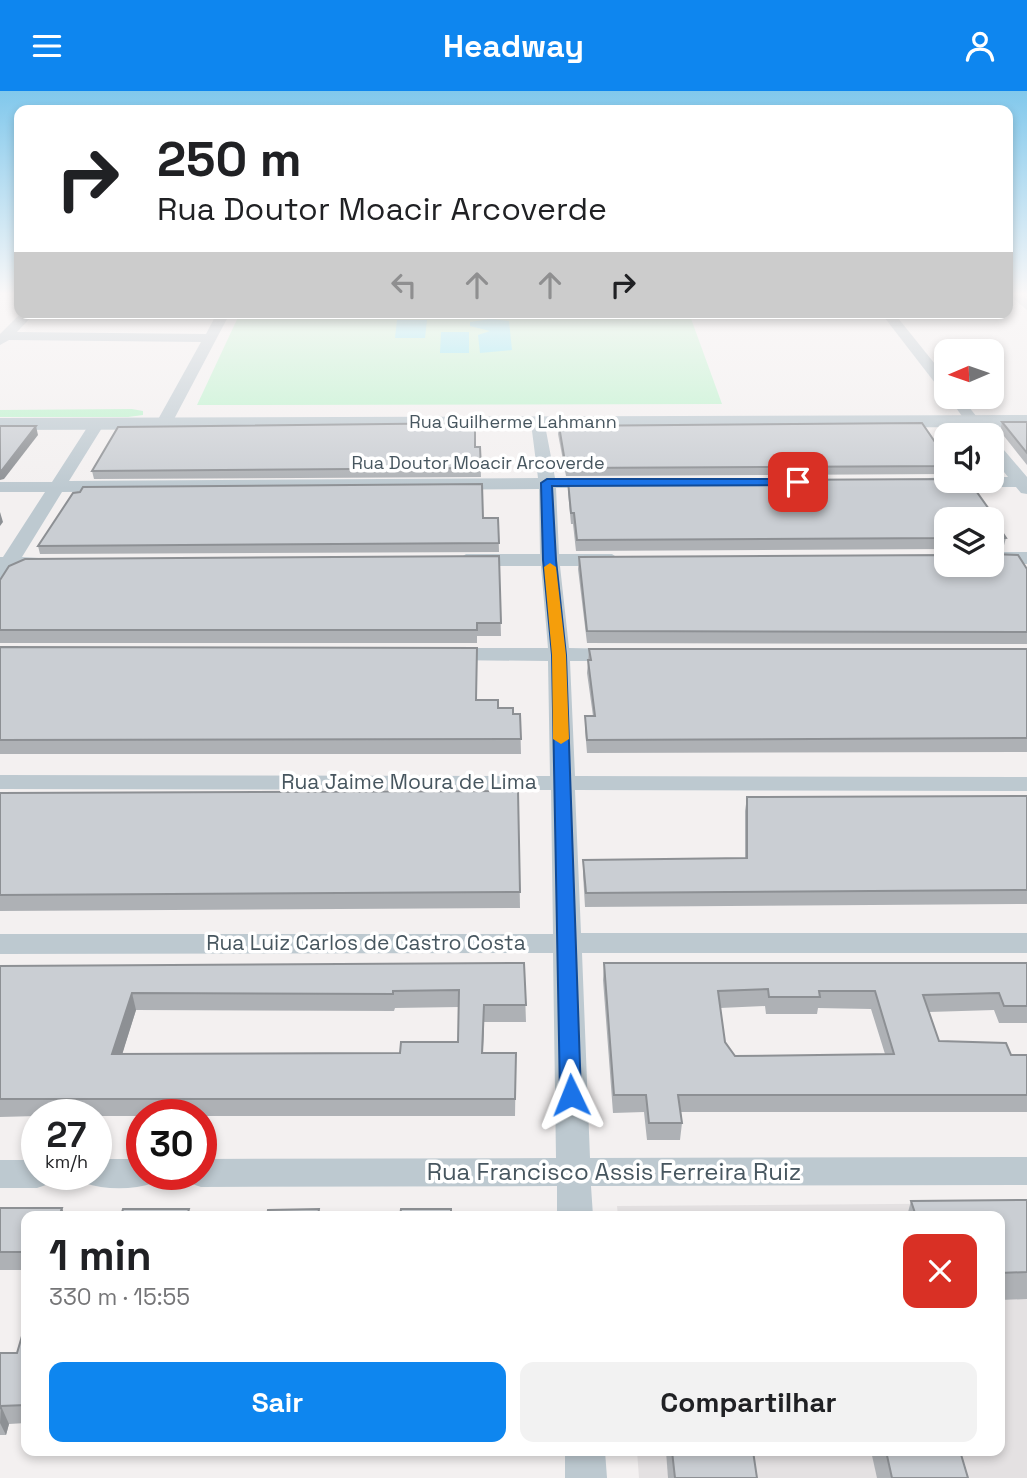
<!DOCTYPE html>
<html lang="pt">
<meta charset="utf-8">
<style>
body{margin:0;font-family:"Space Grotesk",sans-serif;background:#f2f2f2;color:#202124;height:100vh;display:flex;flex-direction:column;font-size:26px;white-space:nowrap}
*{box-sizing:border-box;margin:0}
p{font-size:23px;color:#757577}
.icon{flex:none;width:38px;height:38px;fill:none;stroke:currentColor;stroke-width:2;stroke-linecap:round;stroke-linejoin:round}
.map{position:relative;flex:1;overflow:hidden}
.details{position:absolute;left:21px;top:1120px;width:984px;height:245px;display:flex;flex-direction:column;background:#fff;border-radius:14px;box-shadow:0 4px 10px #0003}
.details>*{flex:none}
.banner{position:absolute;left:14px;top:14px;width:999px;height:214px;border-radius:14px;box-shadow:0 4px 10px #0003;background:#fff;color:#202124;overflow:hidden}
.needle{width:46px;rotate:268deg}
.controls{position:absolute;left:934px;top:248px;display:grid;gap:14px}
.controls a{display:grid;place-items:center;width:70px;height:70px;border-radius:14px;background:#fff;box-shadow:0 4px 10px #0003;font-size:35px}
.speed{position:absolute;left:21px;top:1008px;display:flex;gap:14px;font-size:35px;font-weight:700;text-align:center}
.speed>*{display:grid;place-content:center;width:91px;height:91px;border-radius:50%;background:#fff;box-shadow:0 4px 10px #0003;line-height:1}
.speed small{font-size:18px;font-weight:400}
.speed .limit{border:10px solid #d22;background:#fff;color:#111}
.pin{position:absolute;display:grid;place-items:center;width:60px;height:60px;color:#fff;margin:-30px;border-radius:14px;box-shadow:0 4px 10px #0006}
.me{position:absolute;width:77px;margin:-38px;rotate:358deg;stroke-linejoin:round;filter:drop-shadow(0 0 5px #0008)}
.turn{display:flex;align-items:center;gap:24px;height:147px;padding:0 28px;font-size:32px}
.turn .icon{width:91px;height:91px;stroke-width:2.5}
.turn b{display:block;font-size:49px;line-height:60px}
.lanes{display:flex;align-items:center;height:66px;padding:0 28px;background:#0003;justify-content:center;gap:35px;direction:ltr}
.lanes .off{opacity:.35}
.round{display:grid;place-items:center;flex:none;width:74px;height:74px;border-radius:14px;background:#f2f2f2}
.headline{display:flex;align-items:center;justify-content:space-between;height:119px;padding:0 28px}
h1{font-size:42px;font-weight:600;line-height:52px}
.cta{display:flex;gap:14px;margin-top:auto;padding:14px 28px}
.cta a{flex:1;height:80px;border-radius:14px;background:#0e86ef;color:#fff;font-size:28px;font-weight:600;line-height:80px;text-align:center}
.cta a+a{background:#f2f2f2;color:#202124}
header{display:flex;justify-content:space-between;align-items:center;height:91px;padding:0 28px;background:#0e86ef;color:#fff;font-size:32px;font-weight:600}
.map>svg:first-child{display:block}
.education{fill:#e4e1e2}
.green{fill:#bcf2cc}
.water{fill:#87e6f2}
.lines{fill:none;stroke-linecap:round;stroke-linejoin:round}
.minor{fill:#bdc9d0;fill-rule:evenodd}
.tertiary{fill:#bdc9d0;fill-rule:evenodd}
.wall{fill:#aeb1b5;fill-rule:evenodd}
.shaded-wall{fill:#8d9094}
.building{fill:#caced3;stroke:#8d9094;stroke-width:2;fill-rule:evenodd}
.route{fill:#1a73e8;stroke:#114b97;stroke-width:2}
.slow{fill:#f59e0b}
.labels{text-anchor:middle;stroke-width:7;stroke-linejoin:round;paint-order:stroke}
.far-street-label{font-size:18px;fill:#47565f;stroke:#fff}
.street-label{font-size:21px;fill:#47565f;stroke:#fff}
.near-street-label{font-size:24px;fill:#47565f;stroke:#fff}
</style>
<header><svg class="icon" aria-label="menu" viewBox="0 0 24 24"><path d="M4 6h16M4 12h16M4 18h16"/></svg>Headway<svg class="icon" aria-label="person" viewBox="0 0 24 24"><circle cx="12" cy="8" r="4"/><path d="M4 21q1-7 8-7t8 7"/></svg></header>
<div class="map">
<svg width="1027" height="1387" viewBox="0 0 1027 1387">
<rect width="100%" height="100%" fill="#f3f0f0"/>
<polygon class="education" points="1027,1112 1027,1387 639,1387 637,1360 999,1360 999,1125 618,1125 617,1115"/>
<g class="green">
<polygon points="240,222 689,222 722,313 197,314"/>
<polygon points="132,318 143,320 143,324 128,326 0,326 0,319"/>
</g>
<g class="water">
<polygon points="491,228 509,230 512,259 480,262 478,244 490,240 470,235 470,231"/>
<polygon points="397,229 427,229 425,247 395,247"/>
<polygon points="441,241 469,241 469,262 440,262"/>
</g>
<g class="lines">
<g class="minor">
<polygon points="1009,204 1022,204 1027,208 1027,219"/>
<polygon points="21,222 35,222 17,241 206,243 217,222 230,222 172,332 164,337 156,332 201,251 9,249 0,254 0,243"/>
<polygon points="881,222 894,222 947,288 947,302 942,301"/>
<polygon points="947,304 961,306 992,345 976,345"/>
<polygon points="97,327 105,332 69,390 538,387 531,332 539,327 544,329 555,387 601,387 609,392 601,397 556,397 559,463 612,463 621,469 612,475 560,475 569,557 622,558 630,559 633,564 630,569 622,570 570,570 575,685 1027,686 1027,700 575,699 581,842 1027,842 1027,862 582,862 590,1067 1027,1066 1027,1094 591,1095 593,1125 557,1125 557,1095 201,1096 189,1092 185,1083 201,1083 201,1068 556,1067 553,862 0,863 0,843 553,843 551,699 0,698 0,684 550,685 548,570 445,569 437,568 434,563 437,558 445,557 548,557 541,475 466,475 457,469 466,463 540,463 539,398 62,401 22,466 55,468 57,472 55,476 15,478 9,487 0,488 0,466 3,466 45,401 0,401 0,391 52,391 92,329"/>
<polygon points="992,350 998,352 1027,386 1027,403 1021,402 1016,396 935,396 927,391 929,387 947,386 947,390 992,390 992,386 1008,386 992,366"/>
<rect x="992" y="461" width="35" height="12"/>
<path d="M96,1068H142V1083H158L154,1092C133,1099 105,1099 84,1092L80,1083H96Z"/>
<polygon points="0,1069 37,1069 37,1083 54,1083 49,1093 37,1097 0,1097"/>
<polygon points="565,1360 605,1360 607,1387 565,1387"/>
</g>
<polygon class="tertiary" points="1027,324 1027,336 0,339 0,327"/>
</g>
<g class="wall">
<polygon points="1002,331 1027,331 1027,374 1000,340"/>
<polygon points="559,335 935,351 947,363 947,383 566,385 558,343"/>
<polygon points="480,356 481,386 94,388 92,380"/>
<polygon points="947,388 947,390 969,390 1001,435 1000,438 1006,447 1003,458 993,459 993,463 1018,464 1027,478 1027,553 587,552 578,478 579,466 947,464 947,474 992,474 992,429 947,429 947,458 576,460 573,433 571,433 568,401 568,390"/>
<polygon points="483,427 498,427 499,461 40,463 38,455"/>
<polygon points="499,465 501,545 477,545 477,552 0,552 0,489"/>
<polygon points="0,556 477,609 513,623 520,623 521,663 0,663"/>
<polygon points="589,558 1027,558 1027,661 587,662 585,638 585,625 593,625 587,582"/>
<polygon points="518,700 520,817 0,820 0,702"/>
<polygon points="1027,705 1027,813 585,816 583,783 583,769 745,767 745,720 747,706"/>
<path d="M524,872L526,931H484L483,962H516L515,1025H201V1024H142V1025H96V1024H37V1025L0,1026V875ZM459,916L458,951L400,962L122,963L136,919L394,920L395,917Z"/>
<path d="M604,872H1027V932H999L994,919L929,921L939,950L1011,964H1027V1021H681L682,1032L680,1049H647L644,1021L613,1022L603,889ZM765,915L766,923H817L818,917L871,918L885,963L735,965L725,951L720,917Z"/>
<polygon points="1027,1109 1027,1208 999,1209 999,1125 907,1125 911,1110"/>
<polygon points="0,1117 26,1125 26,1179 0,1179"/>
<polygon points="26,1245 26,1332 9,1333 6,1344 0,1344 0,1262 17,1262"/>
<polygon points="666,1360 753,1360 757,1387 668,1387"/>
<polygon points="871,1360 960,1360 968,1387 877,1387"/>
</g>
<g class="shaded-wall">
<polygon points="36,335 38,344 4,388 0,389 0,380"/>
<polygon points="0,421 3,431 0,435"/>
<polygon points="132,902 136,919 117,980 112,963"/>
<polygon points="484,914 484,931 482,979 482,962"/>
<polygon points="62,1117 65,1125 59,1125"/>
<polygon points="1,1315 9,1333 6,1344 0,1332"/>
</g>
<g class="building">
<polygon points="1002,331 1027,331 1027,362"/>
<polygon points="475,332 475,356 480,356 481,377 92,380 118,336"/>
<polygon points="922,332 935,351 938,351 947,363 947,375 566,377 559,335"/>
<polygon points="0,335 36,335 2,379 0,380"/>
<polygon points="947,388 947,390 969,390 1001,435 998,435 1006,447 993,448 993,463 1018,464 1027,478 1027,541 587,540 579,466 947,464 947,474 992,474 992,429 947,429 947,447 577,449 574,422 571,422 568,390"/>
<polygon points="482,393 483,427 498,427 499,452 38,455 73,402 80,401 83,396"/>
<polygon points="499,465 501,532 477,532 477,539 0,539 0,489 9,475 25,468"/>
<polygon points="0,556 477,557 476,609 498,609 498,617 513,617 513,623 520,623 521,648 0,649"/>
<polygon points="589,558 1027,558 1027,647 587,649 585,625 595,625 588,569 591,569"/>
<polygon points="518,700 520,801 0,804 0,702"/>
<polygon points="1027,705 1027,799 586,802 583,769 747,767 747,706"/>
<path d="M524,872L526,914H484L482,962H516L515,1008H0V875ZM459,899L458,951H401L400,962L112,963L132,902L393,903V900Z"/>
<path d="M604,872H1027V915H1004L999,902L923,904L939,950L1006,952L1011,964H1027V1004H678L682,1032H649L646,1004H614ZM768,898L769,906H820L819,900H875L894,963L735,965L725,951L718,900Z"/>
<polygon points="1027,1109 1027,1181 999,1182 999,1125 916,1125 911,1110"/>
<polygon points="0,1117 62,1117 59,1125 26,1125 26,1161 0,1161"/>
<polygon points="123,1118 189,1118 187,1125 121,1125"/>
<polygon points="319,1118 318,1125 267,1125 268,1119"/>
<polygon points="401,1118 451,1118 451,1125 400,1125"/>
<polygon points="22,1245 26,1245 26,1314 1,1315 0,1318 0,1262 17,1262"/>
<polygon points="672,1360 753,1360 757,1387 675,1387"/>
<polygon points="886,1360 960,1360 968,1387 892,1387"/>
</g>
<linearGradient id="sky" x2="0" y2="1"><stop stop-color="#81c8ec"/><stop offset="0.51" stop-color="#faf8f8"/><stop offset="1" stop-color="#faf8f8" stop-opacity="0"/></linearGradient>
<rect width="1027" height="398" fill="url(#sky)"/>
<polygon class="route" points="798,388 804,391 802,394 552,395 556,469 566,564 581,1004 578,1010 571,1012 563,1010 560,1004 552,564 543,469 541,392 547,388"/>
<polygon class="slow" points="550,472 556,476 566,564 569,648 561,653 553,648 552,564 544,476"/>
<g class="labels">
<g class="far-street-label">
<text x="513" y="337">Rua Guilherme Lahmann</text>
<text x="478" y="378">Rua Doutor Moacir Arcoverde</text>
</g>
<g class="street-label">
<text x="409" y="698">Rua Jaime Moura de Lima</text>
<text x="366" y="859">Rua Luiz Carlos de Castro Costa</text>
</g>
<g class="near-street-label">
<text x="614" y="1089">Rua Francisco Assis Ferreira Ruiz</text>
</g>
</g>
</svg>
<div class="controls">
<a><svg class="needle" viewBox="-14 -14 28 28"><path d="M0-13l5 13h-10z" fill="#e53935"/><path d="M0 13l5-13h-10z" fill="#757577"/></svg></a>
<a><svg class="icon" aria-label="sound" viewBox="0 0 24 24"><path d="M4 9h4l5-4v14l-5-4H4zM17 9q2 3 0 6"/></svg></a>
<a><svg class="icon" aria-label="layers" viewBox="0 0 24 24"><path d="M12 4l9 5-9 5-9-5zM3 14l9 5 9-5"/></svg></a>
</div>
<div class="speed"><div>27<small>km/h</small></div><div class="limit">30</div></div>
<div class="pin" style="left:798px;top:391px;background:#d93025"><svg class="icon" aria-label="arrive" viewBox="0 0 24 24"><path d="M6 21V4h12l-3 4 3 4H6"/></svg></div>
<svg class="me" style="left:571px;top:1004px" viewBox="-20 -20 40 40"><path d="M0-17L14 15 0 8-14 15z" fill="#1a73e8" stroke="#fff" stroke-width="4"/></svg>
<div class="banner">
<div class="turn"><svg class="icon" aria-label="right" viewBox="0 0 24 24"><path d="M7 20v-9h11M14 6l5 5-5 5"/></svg><div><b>250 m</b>Rua Doutor Moacir Arcoverde</div></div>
<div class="lanes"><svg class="icon off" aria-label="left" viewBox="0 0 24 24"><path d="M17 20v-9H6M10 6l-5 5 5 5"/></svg><svg class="icon off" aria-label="ahead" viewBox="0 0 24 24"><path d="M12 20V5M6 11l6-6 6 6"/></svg><svg class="icon off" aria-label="ahead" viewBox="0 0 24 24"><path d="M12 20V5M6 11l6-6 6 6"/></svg><svg class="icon" aria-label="right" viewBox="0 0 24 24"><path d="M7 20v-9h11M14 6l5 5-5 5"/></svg></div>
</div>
<section class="details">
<div class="headline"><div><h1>1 min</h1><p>330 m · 15:55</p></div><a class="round" style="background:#d93025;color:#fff"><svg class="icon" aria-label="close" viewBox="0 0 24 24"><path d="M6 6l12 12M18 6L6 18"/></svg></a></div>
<div class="cta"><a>Sair</a><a>Compartilhar</a></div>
</section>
</div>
